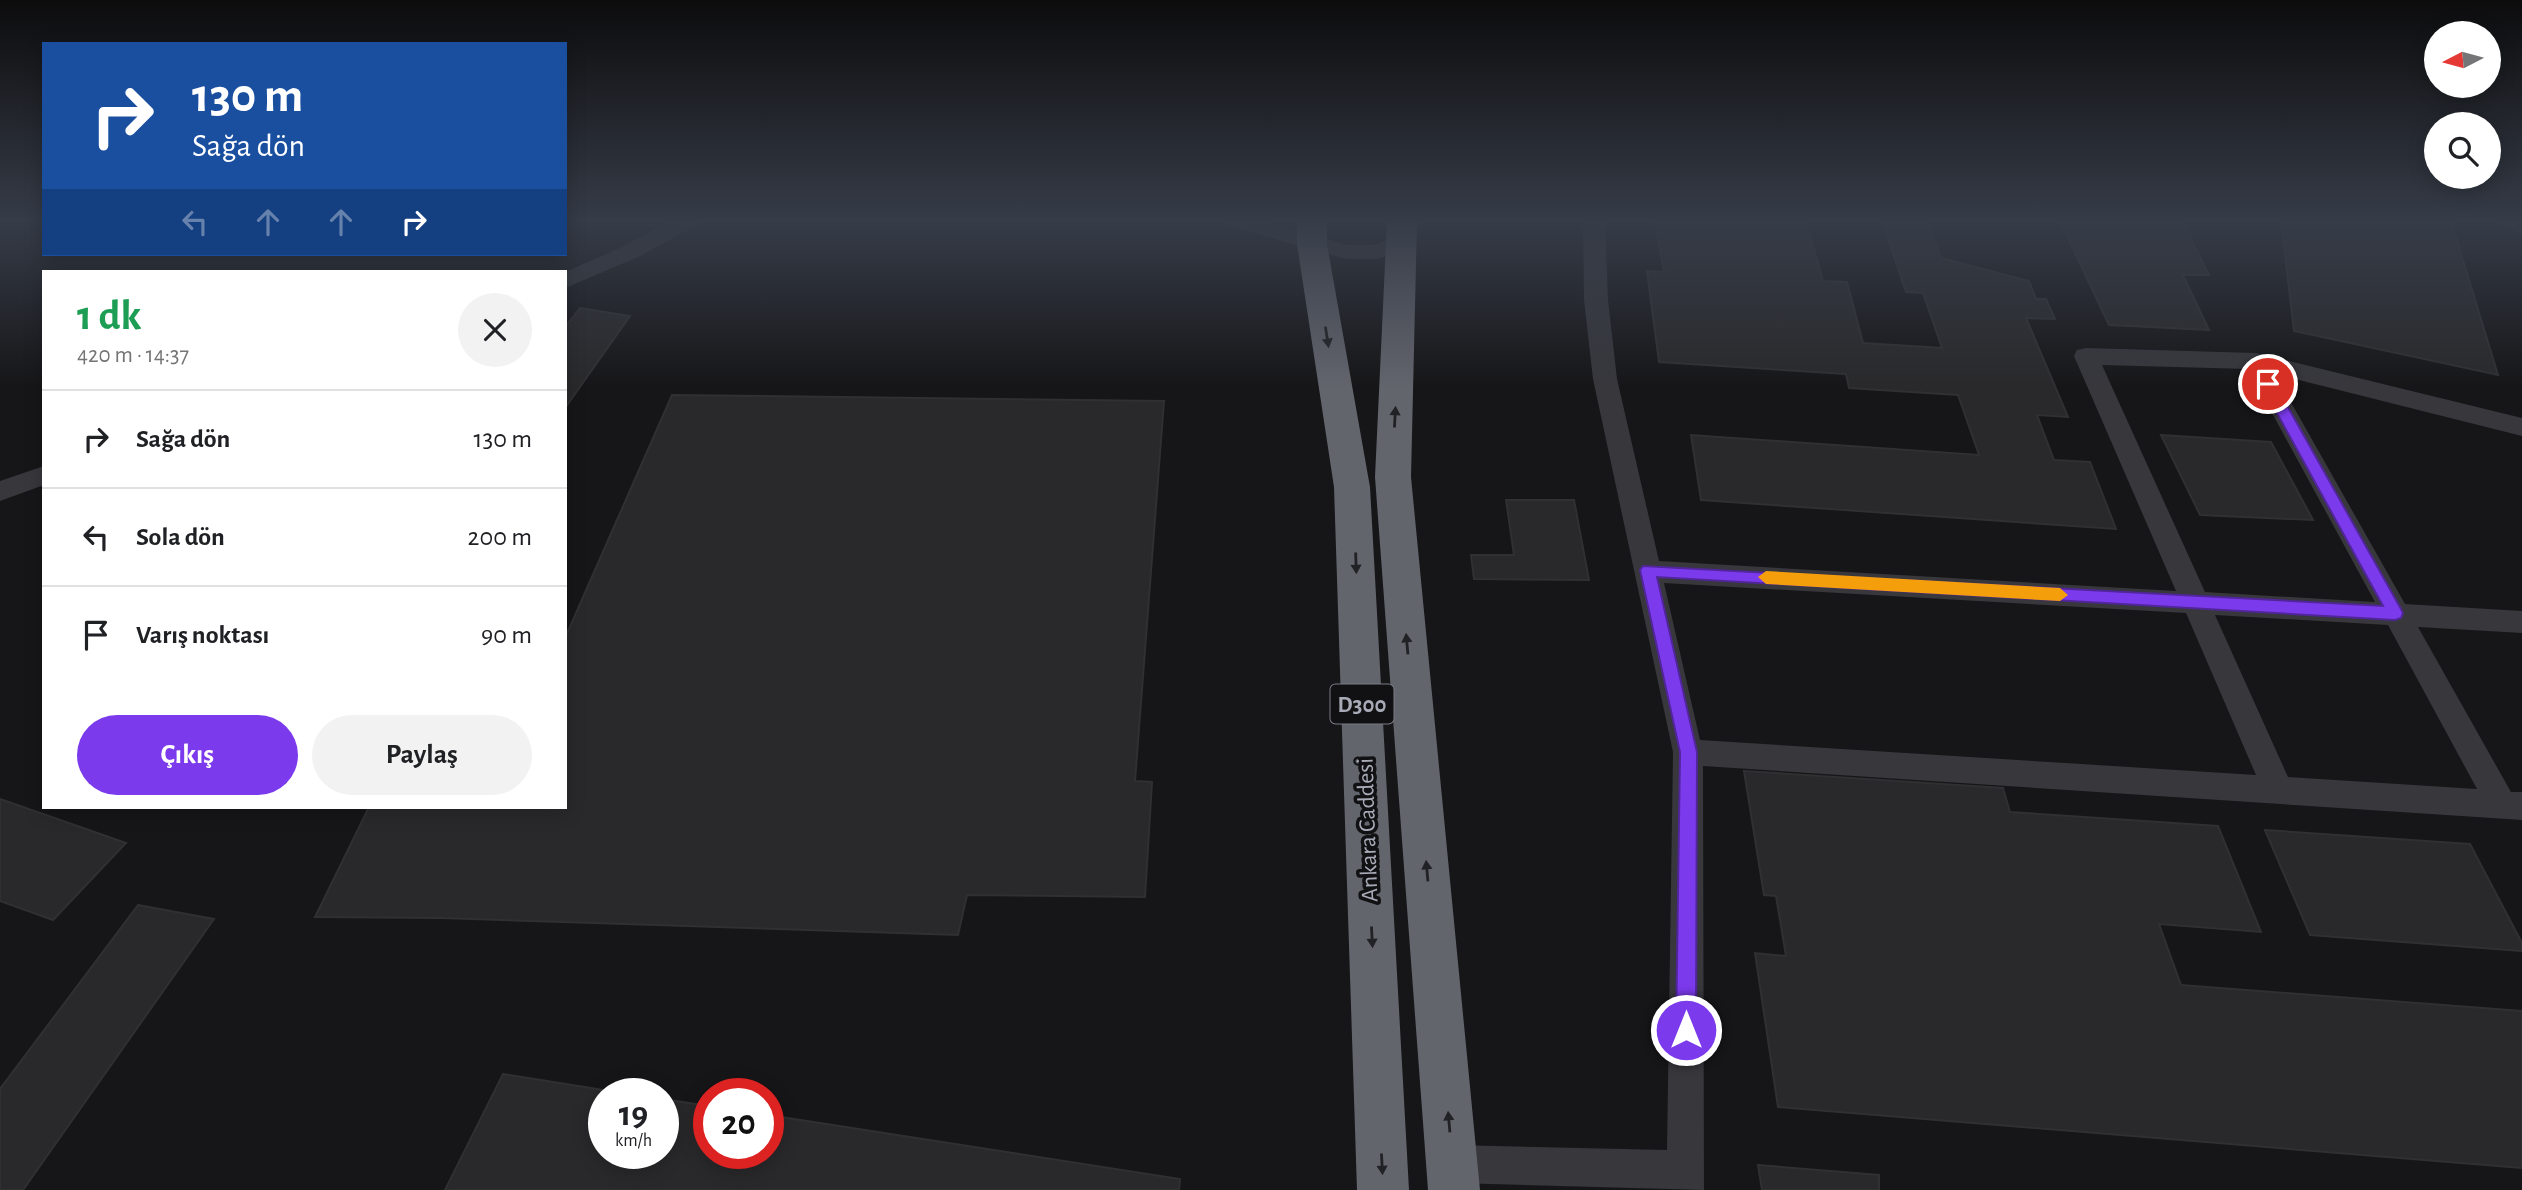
<!DOCTYPE html>
<html lang="tr">
<meta charset="utf-8">
<style>
body{margin:0;font-family:"Alegreya Sans",sans-serif;background:#f2f2f2;color:#202124;height:100vh;display:flex;flex-direction:column;font-size:26px;white-space:nowrap}
*{box-sizing:border-box;margin:0}
p{font-size:23px;color:#757577}
.icon{flex:none;width:38px;height:38px;fill:none;stroke:currentColor;stroke-width:2;stroke-linecap:round;stroke-linejoin:round}
.map{position:relative;flex:1;overflow:hidden}
.panel{position:absolute;left:42px;top:270px;width:525px;height:539px;display:flex;flex-direction:column;background:#fff;border-radius:0px;box-shadow:0 4px 18px #0003}
.panel>*{flex:none}
.top-card{position:absolute;left:42px;top:42px;width:525px;height:214px;border-radius:0px;box-shadow:0 4px 18px #0003;background:#1a4fa0;color:#fff;overflow:hidden}
.needle{width:46px;rotate:264deg}
.controls{position:absolute;left:2424px;top:21px;display:grid;gap:14px}
.controls a{display:grid;place-items:center;width:77px;height:77px;border-radius:50%;background:#fff;box-shadow:0 4px 18px #0003;font-size:35px}
.speed{position:absolute;left:588px;top:1078px;display:flex;gap:14px;font-size:35px;font-weight:700;text-align:center}
.speed>*{display:grid;place-content:center;width:91px;height:91px;border-radius:50%;background:#fff;box-shadow:0 4px 18px #0003;line-height:1}
.speed small{font-size:18px;font-weight:400}
.speed .limit{border:10px solid #d22;background:#fff;color:#111}
.pin{position:absolute;display:grid;place-items:center;width:60px;height:60px;color:#fff;margin:-30px;border:4px solid #fff;border-radius:50%;box-shadow:0 2px 7px #0007}
.me{position:absolute;width:77px;margin:-38px;rotate:0deg;stroke-linejoin:round;filter:drop-shadow(0 0 5px #0008)}
.turn{display:flex;align-items:center;gap:24px;height:147px;padding:0 35px;font-size:32px}
.turn .icon{width:91px;height:91px;stroke-width:2.5}
.turn b{display:block;font-size:49px;line-height:60px}
.lanes{display:flex;align-items:center;height:66px;padding:0 35px;background:#0003;justify-content:center;gap:35px;direction:ltr}
.lanes .off{opacity:.35}
.round{display:grid;place-items:center;flex:none;width:74px;height:74px;border-radius:37px;background:#f2f2f2}
.summary{display:flex;align-items:center;justify-content:space-between;height:119px;padding:0 35px}
h1{font-size:42px;font-weight:600;line-height:52px;color:#1e9e55}
.cta{display:flex;gap:14px;margin-top:auto;padding:14px 35px}
.cta a{flex:1;height:80px;border-radius:42px;background:#7c3aed;color:#fff;font-size:28px;font-weight:600;line-height:80px;text-align:center}
.cta a+a{background:#f2f2f2;color:#202124}
ul{padding:0;list-style:none}
li{display:flex;align-items:center;gap:21px;height:98px;padding:0 35px;border-top:2px solid #e0e0e0}
li div{flex:1}
li b{display:block;font-size:26px}
li em{font-style:normal}
.map>svg:first-child{display:block}
.building{fill:#29292b;stroke:#303033;stroke-width:2}
.lines{fill:none;stroke-linecap:round;stroke-linejoin:round}
.minor{fill:#37373c;fill-rule:evenodd}
.highway{fill:#63656d;fill-rule:evenodd}
.oneway{fill:#212225}
.route{fill:#7c3aed;stroke:#51269a;stroke-width:2}
.slow{fill:#f59e0b}
.labels{text-anchor:middle;stroke-width:7;stroke-linejoin:round;paint-order:stroke}
.shield{fill:#111113;stroke:#7b7d86;stroke-width:2}
.shield-label{font-size:23px;font-weight:bold;fill:#a8abb7}
.street-label{font-size:24px;fill:#a8abb7;stroke:#111113}
</style>
<div class="map">
<svg width="2522" height="1190" viewBox="0 0 2522 1190">
<rect width="100%" height="100%" fill="#161618"/>
<g class="building">
<polygon points="1655,221 1806,221 1823,281 1847,282 1863,343 1942,348 1923,293 1906,292 1882,221 1928,221 1941,258 2029,281 2036,299 2046,299 2055,319 2026,318 2068,417 2037,415 2054,460 2090,462 2116,529 1701,500 1691,435 1979,455 1958,395 1849,388 1846,374 1659,362 1647,271 1664,272"/>
<polygon points="2060,221 2182,221 2209,275 2183,275 2209,330 2109,325"/>
<polygon points="2281,221 2451,221 2498,375 2294,331"/>
<polygon points="580,308 630,316 565,408 565,327"/>
<polygon points="672,395 1164,401 1135,781 1152,782 1145,897 967,895 958,935 441,918 315,917 369,807 565,807 565,638"/>
<polygon points="2161,435 2271,442 2313,520 2200,515"/>
<polygon points="1506,500 1574,500 1589,580 1474,579 1471,555 1514,555"/>
<polygon points="1744,771 2003,788 2010,812 2218,826 2261,932 2159,924 2181,985 2522,1011 2522,1168 1778,1107 1755,953 1786,956 1776,896 1764,895"/>
<polygon points="0,799 126,843 53,920 0,901"/>
<polygon points="2265,830 2470,844 2522,943 2522,951 2310,935"/>
<polygon points="138,905 214,919 23,1190 0,1190 0,1089"/>
<polygon points="503,1074 604,1090 604,1153 663,1153 663,1099 709,1106 709,1153 768,1153 768,1115 1180,1179 1179,1190 445,1190"/>
<polygon points="1758,1165 1879,1175 1879,1190 1762,1190"/>
</g>
<g class="lines">
<g class="minor">
<polygon points="670,221 698,221 695,226 638,257 565,288 565,272 622,247"/>
<polygon points="1227,221 1263,221 1347,245 1374,245 1403,235 1411,237 1414,242 1411,247 1377,259 1346,259 1230,226"/>
<path d="M1583,221H1605L1608,300L1617,379L1659,561L2176,591L2074,356L2077,350L2086,348L2256,353L2522,418V436L2275,374L2405,604L2522,611V633L2418,627L2511,792H2522V820L1703,766L1704,1190L1453,1183L1440,1177L1434,1164L1440,1151L1453,1145L1667,1150L1673,752L1593,379L1584,300ZM2102,365L2248,369L2375,602L2205,592ZM1664,583L2186,613L2256,775L1700,740ZM2215,615L2388,625L2477,789L2288,777Z"/>
<polygon points="2500,221 2522,221 2522,234 2503,226"/>
<polygon points="44,466 44,485 0,501 0,481"/>
</g>
<g class="highway">
<polygon points="1297,221 1327,221 1327,244 1370,487 1409,1190 1357,1190 1334,487 1297,244"/>
<polygon points="1387,221 1417,221 1411,477 1480,1190 1428,1190 1375,477"/>
</g>
</g>
<defs><path id="oneway-solid" d="M-6-.8H1V-3.2L6.5 0L1 3.2V.8H-6Z" transform="scale(1.75)"/></defs>
<g class="oneway">
<use href="#oneway-solid" transform="translate(1327 337) rotate(81)"/>
<use href="#oneway-solid" transform="translate(1395 417) rotate(-87)"/>
<use href="#oneway-solid" transform="translate(1356 563) rotate(88)"/>
<use href="#oneway-solid" transform="translate(1407 644) rotate(-95)"/>
<use href="#oneway-solid" transform="translate(1427 871) rotate(-95)"/>
<use href="#oneway-solid" transform="translate(1372 937) rotate(87)"/>
<use href="#oneway-solid" transform="translate(1449 1122) rotate(-95)"/>
<use href="#oneway-solid" transform="translate(1382 1164) rotate(87)"/>
</g>
<linearGradient id="sky" x2="0" y2="1"><stop stop-color="#0c0c0d"/><stop offset="0.57" stop-color="#363c48"/><stop offset="1" stop-color="#363c48" stop-opacity="0"/></linearGradient>
<rect width="2522" height="388" fill="url(#sky)"/>
<polygon class="route" points="2268,379 2275,384 2401,609 2403,613 2401,618 2395,620 1657,577 1697,752 1696,1030 1693,1037 1686,1040 1679,1037 1676,1030 1680,752 1640,570 1643,566 2383,606 2261,384"/>
<polygon class="slow" points="1766,571 2060,588 2068,595 2060,601 1766,584 1758,577"/>
<g class="labels">
<rect class="shield" x="1330.5" y="684.5" width="63" height="39" rx="5"/>
<g class="shield-label">
<text x="1362" y="712">D300</text>
</g>
<g class="street-label">
<text transform="translate(1367 830) rotate(-92)" y="8">Ankara Caddesi</text>
</g>
</g>
</svg>
<div class="controls">
<a><svg class="needle" viewBox="-14 -14 28 28"><path d="M0-13l5 13h-10z" fill="#e53935"/><path d="M0 13l5-13h-10z" fill="#757577"/></svg></a>
<a><svg class="icon" aria-label="search" viewBox="0 0 24 24"><circle cx="10" cy="10" r="6"/><path d="M15 15l6 6"/></svg></a>
</div>
<div class="speed"><div>19<small>km/h</small></div><div class="limit">20</div></div>
<div class="pin" style="left:2268px;top:384px;background:#d93025"><svg class="icon" aria-label="arrive" viewBox="0 0 24 24"><path d="M6 21V4h12l-3 4 3 4H6"/></svg></div>
<svg class="me" style="left:1686px;top:1030px" viewBox="-20 -20 40 40"><circle r="17" fill="#7c3aed" stroke="#fff" stroke-width="3"/><path d="M0-11L8 9 0 5-8 9z" fill="#fff"/></svg>
<div class="top-card">
<div class="turn"><svg class="icon" aria-label="right" viewBox="0 0 24 24"><path d="M7 20v-9h11M14 6l5 5-5 5"/></svg><div><b>130 m</b>Sağa dön</div></div>
<div class="lanes"><svg class="icon off" aria-label="left" viewBox="0 0 24 24"><path d="M17 20v-9H6M10 6l-5 5 5 5"/></svg><svg class="icon off" aria-label="ahead" viewBox="0 0 24 24"><path d="M12 20V5M6 11l6-6 6 6"/></svg><svg class="icon off" aria-label="ahead" viewBox="0 0 24 24"><path d="M12 20V5M6 11l6-6 6 6"/></svg><svg class="icon" aria-label="right" viewBox="0 0 24 24"><path d="M7 20v-9h11M14 6l5 5-5 5"/></svg></div>
</div>
<section class="panel">
<div class="summary"><div><h1>1 dk</h1><p>420 m · 14:37</p></div><a class="round"><svg class="icon" aria-label="close" viewBox="0 0 24 24"><path d="M6 6l12 12M18 6L6 18"/></svg></a></div>
<ul>
<li><svg class="icon" aria-label="right" viewBox="0 0 24 24"><path d="M7 20v-9h11M14 6l5 5-5 5"/></svg><div><b>Sağa dön</b></div><em>130 m</em></li>
<li><svg class="icon" aria-label="left" viewBox="0 0 24 24"><path d="M17 20v-9H6M10 6l-5 5 5 5"/></svg><div><b>Sola dön</b></div><em>200 m</em></li>
<li><svg class="icon" aria-label="arrive" viewBox="0 0 24 24"><path d="M6 21V4h12l-3 4 3 4H6"/></svg><div><b>Varış noktası</b></div><em>90 m</em></li>
</ul>
<div class="cta"><a>Çıkış</a><a>Paylaş</a></div>
</section>
</div>
